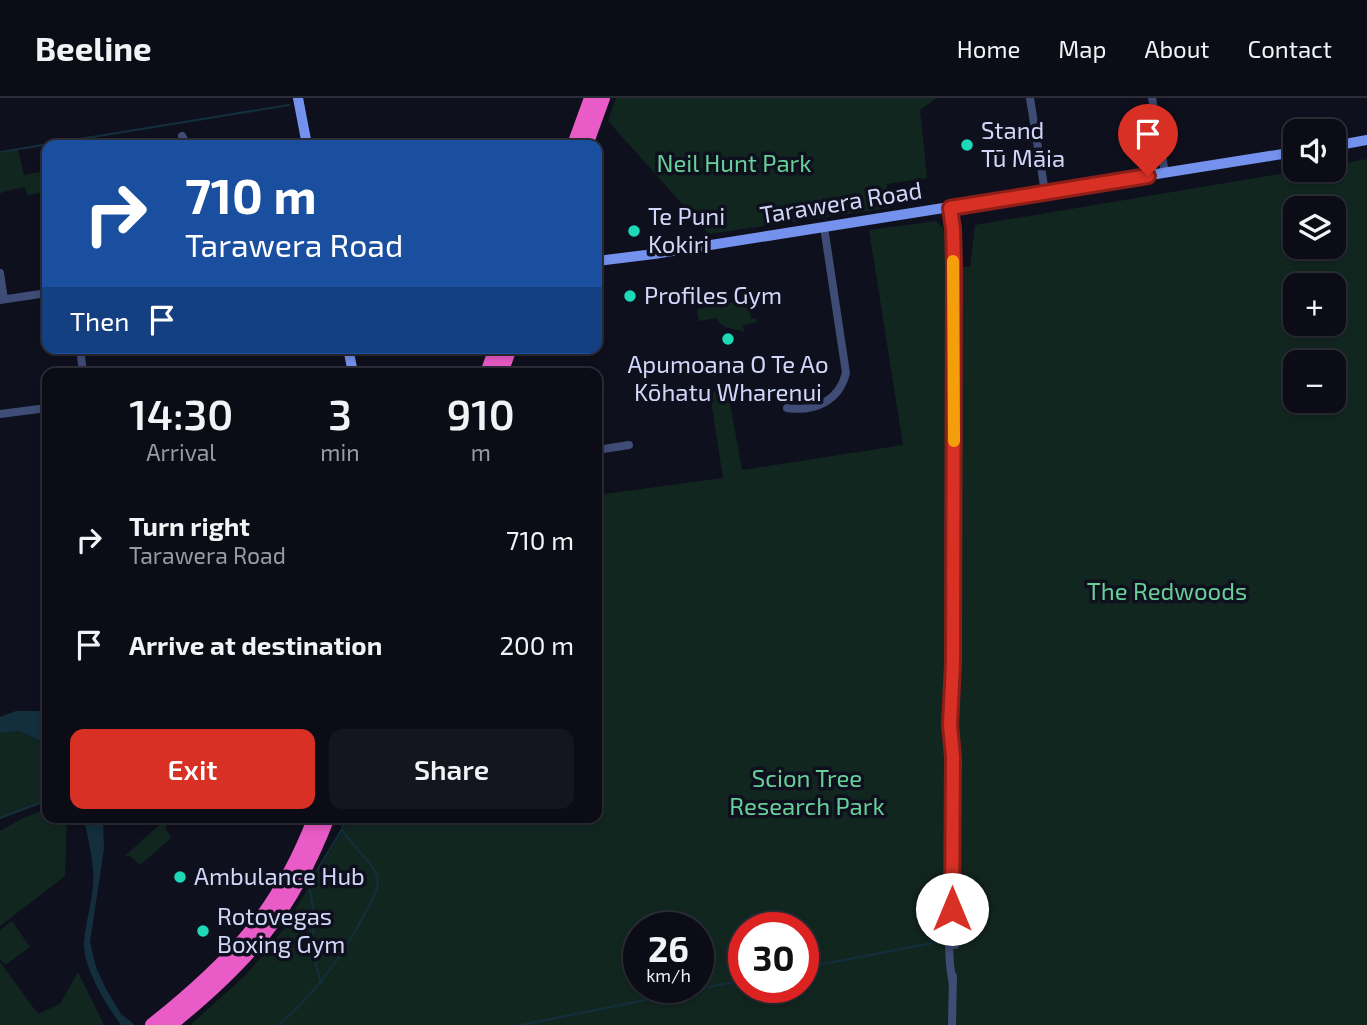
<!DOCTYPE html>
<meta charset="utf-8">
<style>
body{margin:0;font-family:"Exo 2",sans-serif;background:#14151f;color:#f1f3f6;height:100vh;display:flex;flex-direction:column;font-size:26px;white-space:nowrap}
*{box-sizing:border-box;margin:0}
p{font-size:23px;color:#9a9ba1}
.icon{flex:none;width:38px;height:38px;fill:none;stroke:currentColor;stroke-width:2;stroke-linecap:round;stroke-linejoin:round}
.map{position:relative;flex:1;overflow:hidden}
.drawer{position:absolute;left:42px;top:270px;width:560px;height:455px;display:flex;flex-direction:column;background:#0b0c16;border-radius:14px;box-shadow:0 4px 10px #0003,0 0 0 2px #2b2c35}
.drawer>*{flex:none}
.banner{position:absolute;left:42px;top:42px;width:560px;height:214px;border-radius:14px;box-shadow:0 4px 10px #0003,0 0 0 2px #2b2c35;background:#1a4fa0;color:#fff;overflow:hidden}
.tools{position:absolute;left:1283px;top:21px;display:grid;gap:14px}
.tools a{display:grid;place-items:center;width:63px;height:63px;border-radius:14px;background:#0b0c16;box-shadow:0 4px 10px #0003,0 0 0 2px #2b2c35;font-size:35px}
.speed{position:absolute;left:623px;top:814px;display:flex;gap:14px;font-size:35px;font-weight:700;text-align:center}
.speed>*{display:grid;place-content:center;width:91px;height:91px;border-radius:50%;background:#0b0c16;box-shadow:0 4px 10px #0003,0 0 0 2px #2b2c35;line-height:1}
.speed small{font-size:18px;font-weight:400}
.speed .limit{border:10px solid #d22;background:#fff;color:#111}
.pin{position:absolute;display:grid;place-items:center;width:60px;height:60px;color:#fff;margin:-72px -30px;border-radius:50% 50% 50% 0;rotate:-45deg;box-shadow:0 0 7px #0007}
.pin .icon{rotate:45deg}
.me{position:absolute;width:77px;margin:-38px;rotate:0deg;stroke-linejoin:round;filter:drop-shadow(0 0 5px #0008)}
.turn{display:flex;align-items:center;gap:24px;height:147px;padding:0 28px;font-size:32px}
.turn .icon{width:91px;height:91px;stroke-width:2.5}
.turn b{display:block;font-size:49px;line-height:60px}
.then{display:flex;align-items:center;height:66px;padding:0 28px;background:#0003;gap:14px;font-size:26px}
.eta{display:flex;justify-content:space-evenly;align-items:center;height:119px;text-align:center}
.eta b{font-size:42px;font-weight:600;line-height:49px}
.button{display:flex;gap:14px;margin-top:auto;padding:14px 28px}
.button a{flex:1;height:80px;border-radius:14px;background:#d93025;color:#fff;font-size:28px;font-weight:600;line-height:80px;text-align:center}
.button a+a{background:#14151f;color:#f1f3f6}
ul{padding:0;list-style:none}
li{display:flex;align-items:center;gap:21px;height:105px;padding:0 28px}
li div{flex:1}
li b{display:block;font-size:26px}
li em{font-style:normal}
header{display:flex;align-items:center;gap:42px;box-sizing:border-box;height:98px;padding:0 35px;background:#0b0c16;border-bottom:2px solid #2b2c35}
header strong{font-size:33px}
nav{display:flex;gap:38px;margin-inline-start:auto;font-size:24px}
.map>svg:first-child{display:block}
.green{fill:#122620;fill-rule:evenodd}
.water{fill:#132f3d}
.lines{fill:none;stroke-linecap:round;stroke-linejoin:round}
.stream{stroke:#132f3d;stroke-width:2}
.street{stroke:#3f4c76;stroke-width:8}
.secondary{stroke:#7492ed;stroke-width:10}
.highway{stroke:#e95bc6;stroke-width:14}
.route-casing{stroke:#8d1f18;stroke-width:18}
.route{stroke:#d93025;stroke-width:12}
.slow{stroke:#f59e0b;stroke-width:12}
.poi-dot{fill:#1dd9b8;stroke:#0f101d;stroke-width:2.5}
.labels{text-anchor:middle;stroke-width:7;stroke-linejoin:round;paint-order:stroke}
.poi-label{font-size:24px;fill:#d1d7f9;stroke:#0f101d;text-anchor:start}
.park-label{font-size:24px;fill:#67cf98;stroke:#0f101d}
.street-label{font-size:24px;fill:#d1d7f9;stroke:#0f101d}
</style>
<header>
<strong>Beeline</strong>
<nav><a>Home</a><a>Map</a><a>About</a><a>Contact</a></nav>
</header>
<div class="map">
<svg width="1367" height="927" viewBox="0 0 1367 927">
<rect width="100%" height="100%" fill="#0f101d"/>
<g class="green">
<polygon points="616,0 937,0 920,12 927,80 887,86 889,110 709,136 608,23"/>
<polygon points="18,51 24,77 47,73 47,94 28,97 24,89 2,94 0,96 0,54"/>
<path d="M1367,61V927H190L246,877L283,832L344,730L348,719H597V397L723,380L710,296L727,289L742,372L903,347L869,132L936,123L943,130L950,169H970L975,127L1303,72H1334V67ZM1295,110H1334V149H1295ZM1295,187H1334V226H1295ZM1295,264H1334V303H1295ZM639,830H698V889H639ZM744,830H803V889H744Z"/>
<path d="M738,203L749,205L751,221L756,220L757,224L743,227L744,234C732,229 720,232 717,220L699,223L697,211Z"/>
<polygon points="19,633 47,646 47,704 0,720 0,635"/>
<polygon points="47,711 47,719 67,719 65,778 0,828 0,733 23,720"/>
<polygon points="166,721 169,725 165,730 171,738 169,742 140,767 130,758 125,758"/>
<polygon points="12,823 30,849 5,867 0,861 0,832"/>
<polygon points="0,864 38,916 60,906 78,874 104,927 0,927"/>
</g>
<g class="water">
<polygon points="16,613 47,613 47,646 19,633 0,635 0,619"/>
<path d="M84,719H103L104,751L90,844L96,869L105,889L121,916L135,927H121C107,908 82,868 84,843C86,820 95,797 93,773C92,755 87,737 84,719Z"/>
</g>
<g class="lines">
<g class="stream">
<polyline points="0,54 289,7"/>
<polyline points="0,720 47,702"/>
<polyline points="803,870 937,844"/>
<polyline points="321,885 312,853 314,816 309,786 342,731 346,719"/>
<path d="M279,927C315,895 342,860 364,817C369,807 378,794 378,783C378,768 350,748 342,731"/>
<polyline points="521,927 744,882"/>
</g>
<g class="street">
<polyline points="1030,0 1045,94"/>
<polyline points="1152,0 1165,75"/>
<polyline points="182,38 187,47"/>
<polyline points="950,110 953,131 954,166 952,590 950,627 952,659"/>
<polyline points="0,175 4,201"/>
<polyline points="0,202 47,195"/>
<polyline points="80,250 83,275"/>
<path d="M787,310C815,314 839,303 846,275L824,129"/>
<polyline points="0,316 47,310"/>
<polyline points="597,352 629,347"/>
<polyline points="955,642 955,610"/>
<polyline points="953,815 955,826 955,847"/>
<path d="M952,882C948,858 948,834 952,811L953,655"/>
<polyline points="952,927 953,878"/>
</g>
<g class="secondary">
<polyline points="298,0 307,47"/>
<polyline points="1334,48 1367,42"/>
<polyline points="597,163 654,156 1295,54"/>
<polyline points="348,250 353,275"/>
</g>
<g class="highway">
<polyline points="574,47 591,0"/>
<polyline points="586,47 603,0"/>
<polyline points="487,275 496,250"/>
<polyline points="501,275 510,250"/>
<path d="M152,927C230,865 279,814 315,719"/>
<path d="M170,927C249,863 291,815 328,719"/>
</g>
</g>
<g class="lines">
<defs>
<polyline id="route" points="952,811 953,659 950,627 953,565 954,166 953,131 950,110 1148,78"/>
</defs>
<use href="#route" class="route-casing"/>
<use href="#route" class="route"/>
<polyline class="slow" points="953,163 954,343"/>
</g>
<g class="poi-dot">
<circle cx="967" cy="47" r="7"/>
<circle cx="634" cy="133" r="7"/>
<circle cx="630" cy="198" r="7"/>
<circle cx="728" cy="241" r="7"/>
<circle cx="180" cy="779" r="7"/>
<circle cx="203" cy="833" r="7"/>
</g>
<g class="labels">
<g class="poi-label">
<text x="981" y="41">Stand<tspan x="981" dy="28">Tū Māia</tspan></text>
<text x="648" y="127">Te Puni<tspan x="648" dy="28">Kokiri</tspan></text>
<text x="644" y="206">Profiles Gym</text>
<text x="728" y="275" text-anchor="middle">Apumoana O Te Ao<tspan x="728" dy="28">Kōhatu Wharenui</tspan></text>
<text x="194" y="787">Ambulance Hub</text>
<text x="217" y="827">Rotovegas<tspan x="217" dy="28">Boxing Gym</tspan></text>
</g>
<g class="park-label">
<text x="734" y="74">Neil Hunt Park</text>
<text x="1167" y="502">The Redwoods</text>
<text x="807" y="689">Scion Tree<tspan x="807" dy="28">Research Park</tspan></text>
</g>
<g class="street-label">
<text transform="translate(841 105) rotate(-9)" y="8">Tarawera Road</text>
</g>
</g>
</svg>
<div class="tools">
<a><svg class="icon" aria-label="sound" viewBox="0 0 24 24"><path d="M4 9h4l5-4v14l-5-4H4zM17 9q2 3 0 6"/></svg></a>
<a><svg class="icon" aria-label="layers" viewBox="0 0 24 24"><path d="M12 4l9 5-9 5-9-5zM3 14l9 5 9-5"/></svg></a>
<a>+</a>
<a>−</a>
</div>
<div class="speed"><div>26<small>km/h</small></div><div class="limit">30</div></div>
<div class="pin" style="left:1148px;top:78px;background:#d93025"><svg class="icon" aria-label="arrive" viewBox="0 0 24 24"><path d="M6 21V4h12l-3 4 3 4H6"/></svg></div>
<svg class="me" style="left:952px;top:811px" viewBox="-20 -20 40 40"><circle r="19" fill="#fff"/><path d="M0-13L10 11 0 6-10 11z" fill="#d93025"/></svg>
<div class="banner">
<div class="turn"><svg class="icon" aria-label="right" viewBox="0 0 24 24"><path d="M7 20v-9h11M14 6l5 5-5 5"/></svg><div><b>710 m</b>Tarawera Road</div></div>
<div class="then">Then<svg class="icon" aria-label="arrive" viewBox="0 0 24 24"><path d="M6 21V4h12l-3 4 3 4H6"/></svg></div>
</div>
<section class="drawer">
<div class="eta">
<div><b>14:30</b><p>Arrival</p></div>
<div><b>3</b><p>min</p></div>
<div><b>910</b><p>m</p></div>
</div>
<ul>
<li><svg class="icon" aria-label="right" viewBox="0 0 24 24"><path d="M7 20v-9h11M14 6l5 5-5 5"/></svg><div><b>Turn right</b><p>Tarawera Road</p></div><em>710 m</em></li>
<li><svg class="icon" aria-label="arrive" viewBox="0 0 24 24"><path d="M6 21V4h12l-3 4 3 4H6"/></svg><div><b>Arrive at destination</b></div><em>200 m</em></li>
</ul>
<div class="button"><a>Exit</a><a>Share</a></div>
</section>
</div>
